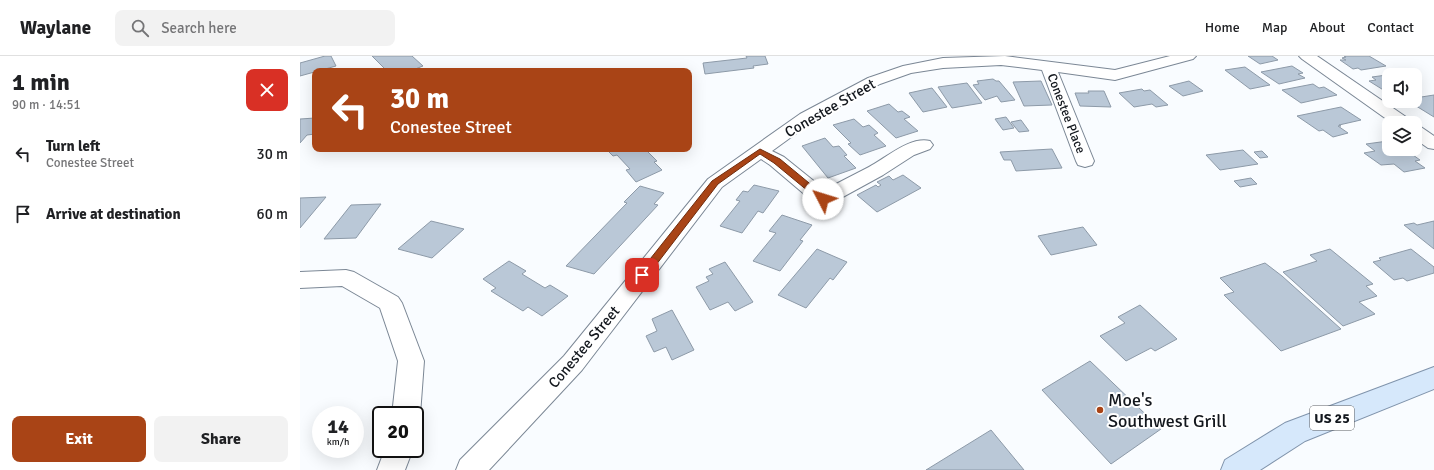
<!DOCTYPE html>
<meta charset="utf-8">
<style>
body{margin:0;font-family:Signika,sans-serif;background:#f2f2f2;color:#202124;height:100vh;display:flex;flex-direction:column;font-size:15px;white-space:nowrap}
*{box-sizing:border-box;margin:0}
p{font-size:13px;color:#757577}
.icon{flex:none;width:22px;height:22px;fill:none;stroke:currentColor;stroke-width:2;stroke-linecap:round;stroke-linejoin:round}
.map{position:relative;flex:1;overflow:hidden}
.side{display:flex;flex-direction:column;background:#fff;width:300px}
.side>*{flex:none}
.top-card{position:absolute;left:12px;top:12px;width:380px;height:84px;border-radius:8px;box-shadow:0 4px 16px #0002;background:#a94416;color:#fff;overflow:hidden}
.buttons{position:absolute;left:1082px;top:12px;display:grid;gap:8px}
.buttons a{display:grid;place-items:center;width:40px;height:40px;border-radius:8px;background:#fff;box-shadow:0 4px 16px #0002;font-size:20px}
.speed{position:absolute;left:12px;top:350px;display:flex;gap:8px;font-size:20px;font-weight:700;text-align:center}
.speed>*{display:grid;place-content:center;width:52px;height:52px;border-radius:50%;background:#fff;box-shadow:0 4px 16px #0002;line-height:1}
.speed small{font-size:10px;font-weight:400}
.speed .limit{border:2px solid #111;border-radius:6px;background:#fff;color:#111}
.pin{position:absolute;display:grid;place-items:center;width:34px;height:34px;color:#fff;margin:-17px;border-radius:8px;box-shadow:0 2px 6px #0006}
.me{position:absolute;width:44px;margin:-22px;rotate:310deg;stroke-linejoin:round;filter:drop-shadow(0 0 3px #0008)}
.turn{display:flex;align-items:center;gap:14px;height:84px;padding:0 12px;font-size:18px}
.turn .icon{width:52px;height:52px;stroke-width:2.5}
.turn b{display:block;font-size:28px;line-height:34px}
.round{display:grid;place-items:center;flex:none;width:42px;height:42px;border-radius:8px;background:#f2f2f2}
.headline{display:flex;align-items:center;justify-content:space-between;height:68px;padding:0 12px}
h1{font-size:24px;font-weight:800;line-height:30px}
.button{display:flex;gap:8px;margin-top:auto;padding:8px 12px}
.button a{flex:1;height:46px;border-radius:8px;background:#a94416;color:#fff;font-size:16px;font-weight:800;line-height:46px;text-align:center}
.button a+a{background:#f2f2f2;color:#202124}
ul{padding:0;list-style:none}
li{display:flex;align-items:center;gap:12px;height:60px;padding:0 12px}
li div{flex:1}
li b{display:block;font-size:15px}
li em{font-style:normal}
header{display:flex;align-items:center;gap:24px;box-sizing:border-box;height:56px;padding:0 20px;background:#fff;border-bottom:1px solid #e0e0e0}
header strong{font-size:19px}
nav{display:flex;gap:22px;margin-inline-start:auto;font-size:14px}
.search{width:280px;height:36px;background:#f2f2f2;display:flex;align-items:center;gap:10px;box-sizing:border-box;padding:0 14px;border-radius:8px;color:#757577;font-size:15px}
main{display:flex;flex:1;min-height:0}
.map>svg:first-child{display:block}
.building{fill:#bac8d7;stroke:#8d9aa8}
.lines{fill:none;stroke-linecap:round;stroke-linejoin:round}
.minor-casing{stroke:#7b8795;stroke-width:2}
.major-casing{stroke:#8094ac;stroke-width:2}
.minor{fill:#fff;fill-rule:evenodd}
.major{fill:#d6e8fb;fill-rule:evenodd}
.route{fill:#a94416;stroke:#6e2c0e}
.poi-dot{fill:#a94416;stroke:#fff;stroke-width:1.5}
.labels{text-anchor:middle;stroke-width:4;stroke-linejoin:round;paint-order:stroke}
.far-street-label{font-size:13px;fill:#13171d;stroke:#fff}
.shield{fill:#fff;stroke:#5a5d61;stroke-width:1}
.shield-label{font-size:14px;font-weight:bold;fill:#13171d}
.street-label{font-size:15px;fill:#13171d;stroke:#fff}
.near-poi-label{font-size:18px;fill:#13171d;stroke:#fff;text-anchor:start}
</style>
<header>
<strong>Waylane</strong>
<div class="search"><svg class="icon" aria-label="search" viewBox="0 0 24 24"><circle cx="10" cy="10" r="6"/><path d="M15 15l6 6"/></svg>Search here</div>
<nav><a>Home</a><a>Map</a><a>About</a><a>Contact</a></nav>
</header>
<main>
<section class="side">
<div class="headline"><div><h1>1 min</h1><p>90 m · 14:51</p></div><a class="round" style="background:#d93025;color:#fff"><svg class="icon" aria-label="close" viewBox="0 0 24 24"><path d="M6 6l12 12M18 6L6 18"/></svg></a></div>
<ul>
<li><svg class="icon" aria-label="left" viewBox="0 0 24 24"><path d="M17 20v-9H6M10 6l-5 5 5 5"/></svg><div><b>Turn left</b><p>Conestee Street</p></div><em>30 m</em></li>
<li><svg class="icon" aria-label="arrive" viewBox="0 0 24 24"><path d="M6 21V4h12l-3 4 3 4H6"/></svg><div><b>Arrive at destination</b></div><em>60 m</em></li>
</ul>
<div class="button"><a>Exit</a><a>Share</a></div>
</section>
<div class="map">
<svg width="1134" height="414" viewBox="0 0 1134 414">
<rect width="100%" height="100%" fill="#f9fcff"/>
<g class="building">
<polygon points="25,0 31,0 36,10 0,20 0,7"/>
<polygon points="72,0 112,0 123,10 110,15 87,15"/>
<polygon points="446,0 465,0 468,8 453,10 454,12 405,18 403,7 447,2"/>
<polygon points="948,0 972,0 978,4 960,8"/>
<polygon points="1044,0 1069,0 1086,10 1061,14 1058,12 1053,13 1040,4 1046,4 1042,2 1046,1"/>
<polygon points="992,10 1003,17 998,18 1005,22 979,28 961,16"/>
<polygon points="945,11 970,29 950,33 925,14"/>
<polygon points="1094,18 1096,19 1089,19 1089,35 1085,35 1069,25 1076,24 1072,21"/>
<polygon points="693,23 696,25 699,25 715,44 701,46 697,40 685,44 673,29 679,28 677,25"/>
<polygon points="741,25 752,49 724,50 713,26"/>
<polygon points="889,25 903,35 883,40 869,30"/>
<polygon points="667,27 682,47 652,52 638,31"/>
<polygon points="1013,28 1019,32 1024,31 1037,39 1001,47 982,34"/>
<polygon points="632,32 647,51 623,56 609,37"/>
<polygon points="842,33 844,35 850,34 868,49 856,51 852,48 834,51 819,37"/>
<polygon points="788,35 804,35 811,51 780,50 775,37 789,37"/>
<polygon points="1134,39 1134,61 1108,45 1115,45 1115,42"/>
<polygon points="589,48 598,56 602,55 610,61 604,63 618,75 596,82 567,55"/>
<polygon points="1041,51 1061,64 1039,69 1041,70 1038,70 1048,77 1033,81 1023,74 1019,75 997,60"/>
<polygon points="706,61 714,72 703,74 695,63"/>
<polygon points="15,62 15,78 7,79 0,87 0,63"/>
<polygon points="554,63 563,71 569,69 578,77 574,79 586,90 560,99 548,88 551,87 533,69"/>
<polygon points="721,64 729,75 719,76 711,66"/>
<polygon points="525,82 533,91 539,90 547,99 544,100 556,112 528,122 502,90"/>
<polygon points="1088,85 1089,93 1106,94 1120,104 1115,105 1125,112 1104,116 1094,108 1081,109 1064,97 1075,95 1066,88"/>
<polygon points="306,93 345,93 357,105 354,106 362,114 336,126 326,114 330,113 317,99 313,100"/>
<polygon points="752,93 762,112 716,115 711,104 704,104 700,96"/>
<polygon points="943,94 958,108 920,114 906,99"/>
<polygon points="962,95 968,101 960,102 954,96"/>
<polygon points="603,119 621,132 577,156 557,139 576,129 578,131 581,129 577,126 589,120 593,124"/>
<polygon points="951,122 957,128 940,131 934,125"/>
<polygon points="454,129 479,135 463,157 458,155 442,177 420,170 440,145 436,144 443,135 448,136"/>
<polygon points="340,130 364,137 354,148 358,149 294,218 266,210 327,147 324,146"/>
<polygon points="26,141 0,172 0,142"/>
<polygon points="81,148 56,182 24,183 51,149"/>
<polygon points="482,159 512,169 500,184 503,185 480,215 453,205 476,177 469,175"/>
<polygon points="131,165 164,173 132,202 98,193"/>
<polygon points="1134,165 1134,193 1104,169 1114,167 1117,169"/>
<polygon points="783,171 797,189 751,199 738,180"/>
<polygon points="517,193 547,206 533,224 530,222 506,252 478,239"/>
<polygon points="1030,193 1073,228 1066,230 1077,240 1059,246 1075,258 1043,270 983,216 1017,205 1010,199"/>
<polygon points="1111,193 1134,211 1134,217 1107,225 1103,222 1094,224 1073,206 1081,204 1079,202"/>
<polygon points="209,205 226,215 222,218 245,232 250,229 268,240 242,260 228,251 223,255 191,235 196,232 183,223"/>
<polygon points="425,206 453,246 435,255 428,246 410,254 396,231 409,225 406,221 413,218 409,213"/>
<polygon points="965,207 982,220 1041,273 981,295 924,239 934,236 920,222"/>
<polygon points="840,249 877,283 855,295 851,292 826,305 800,280 825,267 818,261"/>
<polygon points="372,254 394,294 372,304 366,291 354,296 346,280 357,275 352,263"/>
<polygon points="790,305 861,373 811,408 742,334"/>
<polygon points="691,374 724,414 626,414"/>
</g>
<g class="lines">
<defs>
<g id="minor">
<path d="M705,0L815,14L870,0H896L893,3L815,24L758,16L794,105L792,109L785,111L778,109L776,105L742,14L701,9L643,12L611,17L580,28L512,66L472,95L484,101L525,134C539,126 554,119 569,111C586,102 610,80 630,85L633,89L630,93L614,99L583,119L530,148L523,149L516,148L470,109L461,103L422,131L282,314L189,414H156L160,404L264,300L408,123L500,58L568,22L603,10L643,2Z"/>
<polygon points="999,0 1017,0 1109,63 1112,67 1092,67 1002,3"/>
<polygon points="1115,70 1121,71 1134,80 1134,93 1128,92 1115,83"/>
<polygon points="46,214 54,216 98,241 102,247 124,305 120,359 116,367 115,359 92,359 98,305 80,252 42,230 0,232 0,216"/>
<polygon points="85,393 113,393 105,414 77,414"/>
</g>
<polygon id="major" points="1134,311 1134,333 1005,385 960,414 921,414 925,404 985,367"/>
</defs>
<use href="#minor" class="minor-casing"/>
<use href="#major" class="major-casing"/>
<use href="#minor" class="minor"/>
<use href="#major" class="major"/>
</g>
<polygon class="route" points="460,93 480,103 526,141 527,143 526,145 520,145 474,107 460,98 418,128 346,222 339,222 338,219 339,217 412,125"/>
<circle class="poi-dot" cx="800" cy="354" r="4"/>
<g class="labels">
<g class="far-street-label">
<text transform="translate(767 57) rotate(69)" y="5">Conestee Place</text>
</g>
<rect class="shield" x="1010" y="350" width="44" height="24" rx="3"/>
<g class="shield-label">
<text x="1032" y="367">US 25</text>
</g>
<g class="street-label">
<text transform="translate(530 52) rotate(-30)" y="5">Conestee Street</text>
<text transform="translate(284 291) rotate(-50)" y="5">Conestee Street</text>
</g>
<g class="near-poi-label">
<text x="808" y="350">Moe's<tspan x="808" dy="21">Southwest Grill</tspan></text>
</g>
</g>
</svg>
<div class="buttons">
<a><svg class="icon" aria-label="sound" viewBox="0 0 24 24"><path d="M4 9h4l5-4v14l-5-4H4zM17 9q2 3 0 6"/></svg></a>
<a><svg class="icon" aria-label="layers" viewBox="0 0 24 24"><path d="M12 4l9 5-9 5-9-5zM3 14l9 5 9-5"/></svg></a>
</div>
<div class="speed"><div>14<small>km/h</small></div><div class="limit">20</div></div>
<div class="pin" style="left:342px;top:219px;background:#d93025"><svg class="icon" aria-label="arrive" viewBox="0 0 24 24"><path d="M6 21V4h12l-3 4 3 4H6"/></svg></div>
<svg class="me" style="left:523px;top:143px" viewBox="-20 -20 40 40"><circle r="19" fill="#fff"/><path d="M0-13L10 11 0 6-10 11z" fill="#a94416"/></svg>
<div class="top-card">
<div class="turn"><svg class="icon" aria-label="left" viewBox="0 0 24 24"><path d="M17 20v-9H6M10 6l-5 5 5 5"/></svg><div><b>30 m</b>Conestee Street</div></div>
</div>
</div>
</main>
